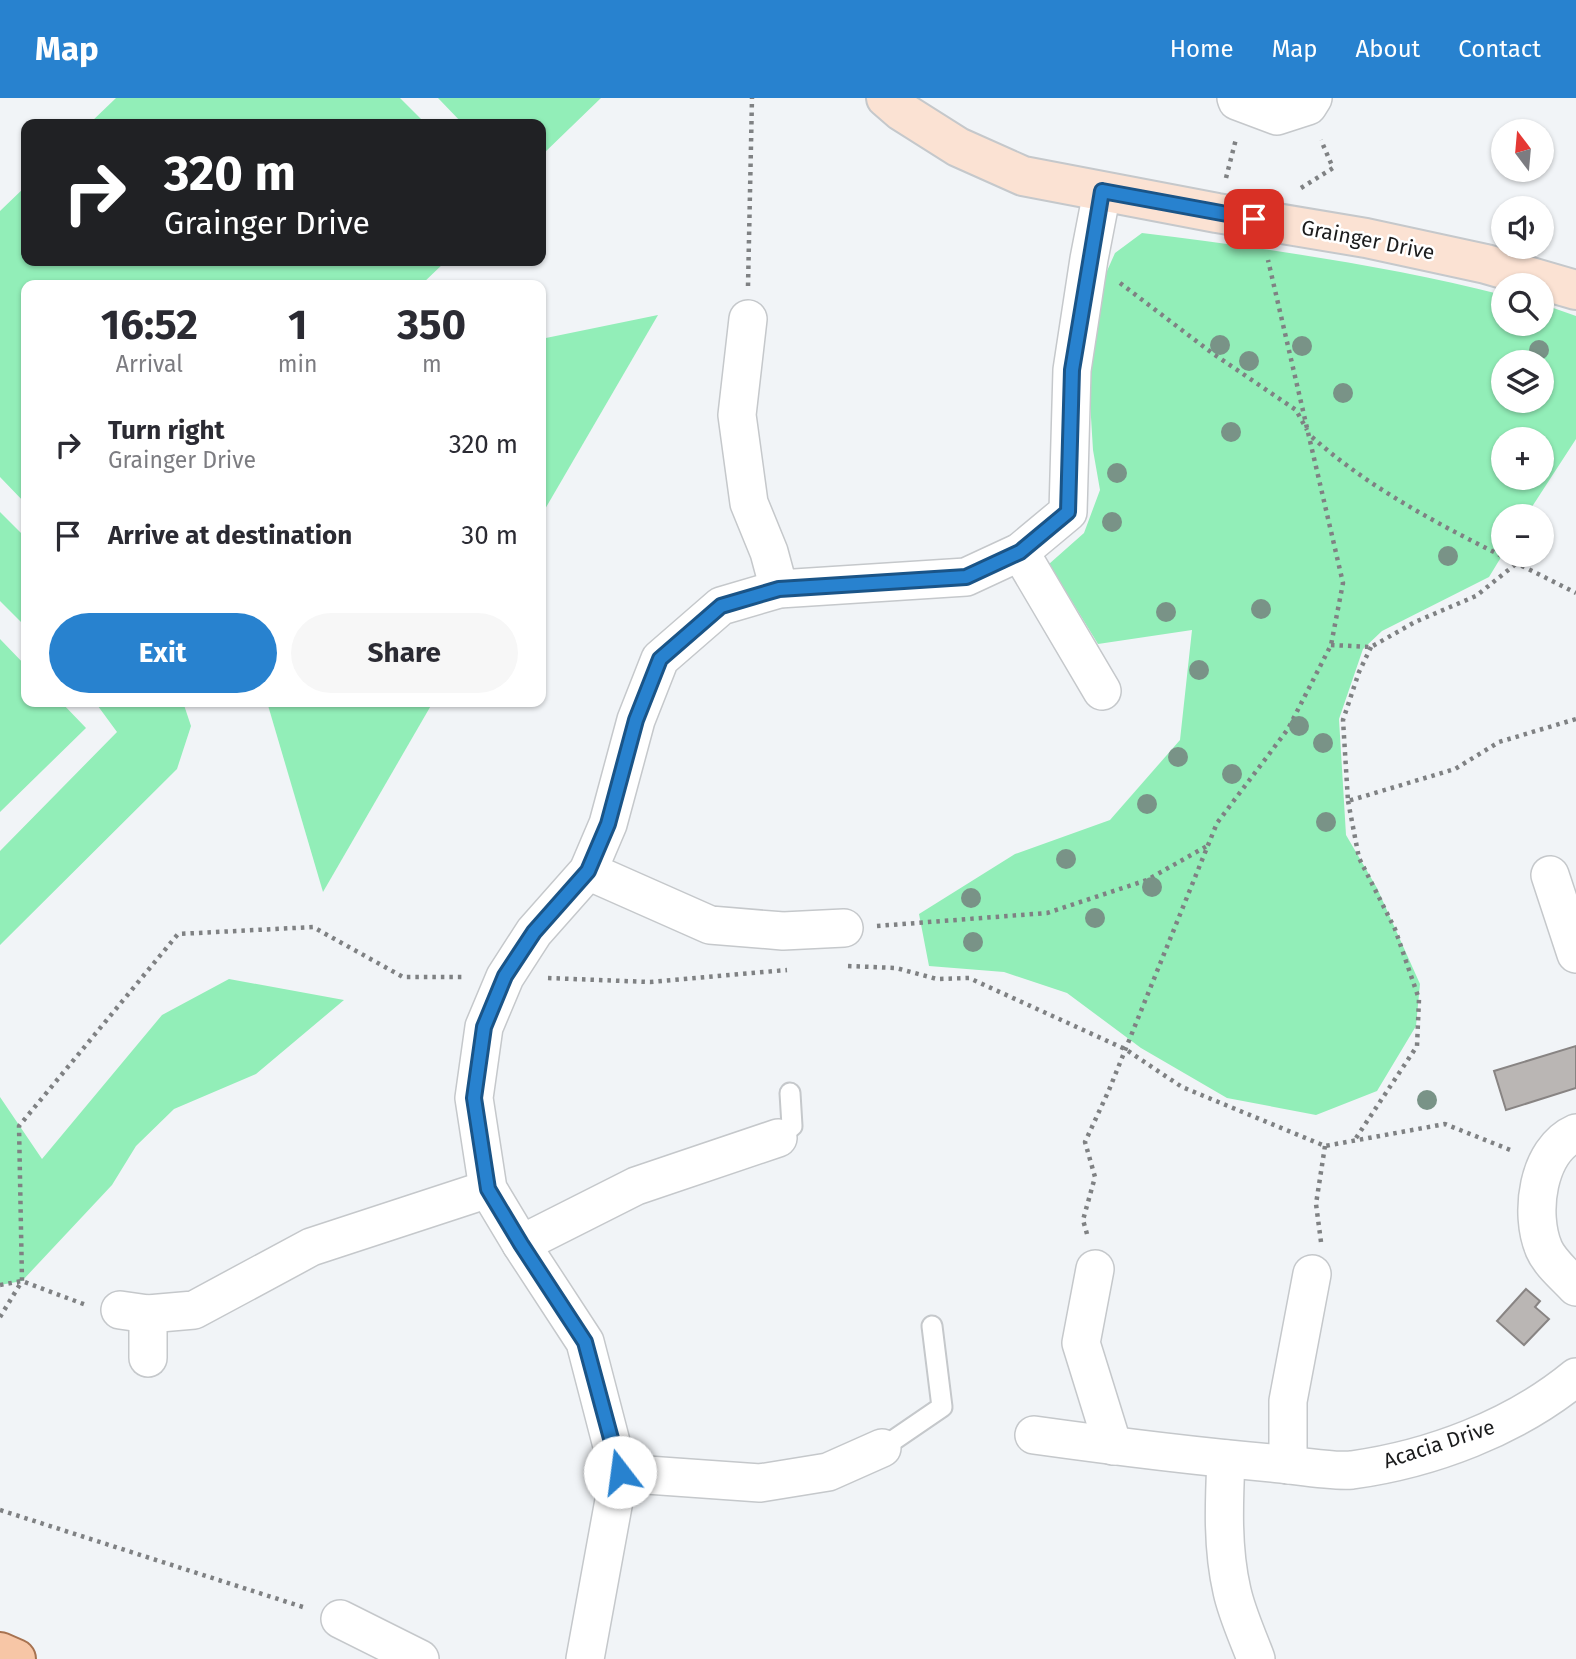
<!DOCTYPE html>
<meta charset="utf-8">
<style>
body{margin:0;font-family:"Fira Sans",sans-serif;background:#f7f7f7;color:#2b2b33;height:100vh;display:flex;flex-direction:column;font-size:26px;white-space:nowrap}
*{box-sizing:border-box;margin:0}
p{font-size:23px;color:#7c7c81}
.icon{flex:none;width:38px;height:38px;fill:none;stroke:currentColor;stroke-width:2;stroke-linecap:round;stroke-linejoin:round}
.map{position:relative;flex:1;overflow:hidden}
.sheet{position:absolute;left:21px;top:182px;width:525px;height:427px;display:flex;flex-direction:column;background:#fff;border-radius:14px;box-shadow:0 2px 5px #0004}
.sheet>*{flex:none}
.top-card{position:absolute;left:21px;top:21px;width:525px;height:147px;border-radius:14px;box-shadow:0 2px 5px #0004;background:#202124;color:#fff;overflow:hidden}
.needle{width:46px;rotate:344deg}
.fabs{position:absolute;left:1491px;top:21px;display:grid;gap:14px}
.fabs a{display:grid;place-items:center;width:63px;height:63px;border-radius:50%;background:#fff;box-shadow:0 2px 5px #0004;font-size:35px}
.pin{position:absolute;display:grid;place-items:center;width:60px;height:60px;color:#fff;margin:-30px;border-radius:14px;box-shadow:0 4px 10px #0006}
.me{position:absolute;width:77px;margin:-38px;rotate:345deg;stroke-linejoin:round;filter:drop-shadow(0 0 5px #0008)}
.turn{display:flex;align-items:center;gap:24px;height:147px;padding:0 28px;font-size:32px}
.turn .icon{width:91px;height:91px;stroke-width:2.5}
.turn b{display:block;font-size:49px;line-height:60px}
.eta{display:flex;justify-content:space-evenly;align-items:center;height:119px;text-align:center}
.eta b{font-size:42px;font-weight:700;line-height:49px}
.button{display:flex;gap:14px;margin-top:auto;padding:14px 28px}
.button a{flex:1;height:80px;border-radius:42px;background:#2882cf;color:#fff;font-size:28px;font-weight:700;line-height:80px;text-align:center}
.button a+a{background:#f7f7f7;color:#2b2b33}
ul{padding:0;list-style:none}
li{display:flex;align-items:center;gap:21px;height:91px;padding:0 28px}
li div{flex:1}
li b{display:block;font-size:26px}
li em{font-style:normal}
header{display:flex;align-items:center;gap:42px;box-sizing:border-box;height:98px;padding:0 35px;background:#2882cf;color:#fff}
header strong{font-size:33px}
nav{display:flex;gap:38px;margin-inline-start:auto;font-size:24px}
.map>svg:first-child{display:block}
.green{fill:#92eeb8;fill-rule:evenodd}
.building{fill:#bab6b4;stroke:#888483;stroke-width:2}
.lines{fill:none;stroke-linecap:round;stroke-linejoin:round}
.lane-casing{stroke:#c5c8cb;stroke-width:23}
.street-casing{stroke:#c5c8cb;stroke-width:40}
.secondary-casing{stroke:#c5c8cb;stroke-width:42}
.primary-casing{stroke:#a77250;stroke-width:42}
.path{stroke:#7f8183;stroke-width:4.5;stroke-dasharray:3.5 5;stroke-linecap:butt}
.lane{stroke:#fff;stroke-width:19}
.street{stroke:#fff;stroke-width:37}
.secondary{stroke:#fbe2d3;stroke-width:38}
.primary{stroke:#f7c6a6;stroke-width:38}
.tree{fill:#799387}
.route-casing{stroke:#1a5487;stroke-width:18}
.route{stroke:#2882cf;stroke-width:12}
.labels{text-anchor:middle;stroke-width:5;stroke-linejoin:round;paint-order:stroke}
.street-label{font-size:21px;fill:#1b1c1d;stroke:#fff}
</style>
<header>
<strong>Map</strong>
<nav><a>Home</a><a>Map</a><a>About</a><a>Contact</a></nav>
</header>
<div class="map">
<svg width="1576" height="1561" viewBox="0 0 1576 1561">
<rect width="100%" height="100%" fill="#f1f4f7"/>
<g class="green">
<polygon points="116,0 400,0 426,26 89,26"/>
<polygon points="438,0 601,0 541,58 541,26 463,26"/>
<polygon points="26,88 26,163 446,163 421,187 26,187 26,406 0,379 0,113"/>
<path d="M1142,135C1263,150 1385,167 1503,197V226H1542V206L1576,218V341L1526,418H1503V456L1489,479L1382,533L1363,551L1339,621L1346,737L1377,790L1420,886L1416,928L1377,993L1316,1017L1227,1000L1141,950L1067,895L1004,874L929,868L919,816L1015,756L1110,722L1180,642L1192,532L1098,546L1049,466L1084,435L1100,392L1093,352L1088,271L1103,182L1115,155ZM1503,264H1542V303H1503ZM1503,341H1542V380H1503Z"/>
<polygon points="658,217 541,418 541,241"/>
<polygon points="0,414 26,440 26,529 0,503"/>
<polygon points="0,541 26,568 26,604 61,604 86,630 0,714"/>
<polygon points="95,604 183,604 191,628 177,671 0,847 0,753 117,634"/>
<polygon points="267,604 433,604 323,794"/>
<polygon points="229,881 344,902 256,976 174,1011 136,1048 112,1087 22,1183 0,1187 0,999 42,1061 162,917"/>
</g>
<g class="building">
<polygon points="1576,948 1576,990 1506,1012 1494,973"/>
<polygon points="1526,1191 1540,1203 1535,1209 1549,1221 1524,1247 1497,1223"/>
</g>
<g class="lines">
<defs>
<g id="lane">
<polyline points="778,1040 792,1028 790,995"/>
<polyline points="882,1350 942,1309 932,1228"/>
</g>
<g id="street">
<polyline points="1236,0 1237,3 1277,18 1308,8 1313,0"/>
<polyline points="748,221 737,317 749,405 769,454 779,491"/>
<polyline points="1020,454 1102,593"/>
<polyline points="588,773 710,827 783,833 844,830"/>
<polyline points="1550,777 1576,856"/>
<path d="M1576,1035C1537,1052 1529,1116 1544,1151C1550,1165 1566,1178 1576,1189"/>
<polyline points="521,1146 636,1088 778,1040"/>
<polyline points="1095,1171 1081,1245 1113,1348"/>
<polyline points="120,1212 148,1216 194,1212 311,1149 488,1091"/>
<polyline points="148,1216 148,1260"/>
<path d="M1034,1337C1113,1348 1192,1358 1272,1365C1295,1367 1331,1374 1352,1372C1431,1361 1514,1330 1576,1279"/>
<path d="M1226,1361C1224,1405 1222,1450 1232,1493C1237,1516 1248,1539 1256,1561"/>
<polyline points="1288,1367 1288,1303 1312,1176"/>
<polyline points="619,1375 760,1385 828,1374 882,1350"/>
<polyline points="340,1521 420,1561"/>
<polyline points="585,1561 619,1375 585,1244 521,1146 488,1091 474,1000 484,929 505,879 534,834 588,773 608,726 636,622 660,561 721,508 779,491 966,479 1020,454 1068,414 1072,272 1089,161 1102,94"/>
</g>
<polyline id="secondary" points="886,0 901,13 958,49 1023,78 1217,115 1366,140 1486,166 1576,192"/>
<polyline id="primary" points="0,1554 16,1561"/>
</defs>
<use href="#lane" class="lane-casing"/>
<use href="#street" class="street-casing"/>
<use href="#secondary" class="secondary-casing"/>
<use href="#primary" class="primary-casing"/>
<g class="path">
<polyline points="1226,80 1236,41"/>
<polyline points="1301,90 1333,70 1321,42"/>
<polyline points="1120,185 1212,255 1296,312 1307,332"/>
<polyline points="748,188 752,0"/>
<path d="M1312,339C1388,407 1486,449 1576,495"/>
<polyline points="1331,547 1371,549 1415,524 1476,498 1517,465"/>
<polyline points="1371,549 1359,574 1343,622 1348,703 1455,671 1499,644 1576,621"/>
<polyline points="1348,703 1359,760 1395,831 1419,901 1417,948 1354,1043"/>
<polyline points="877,828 1047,815 1147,782 1207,748"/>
<polyline points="848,868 896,870 937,881 969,880 1125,951 1182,989 1325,1048 1445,1026 1513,1053"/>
<polyline points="548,880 650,884 787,872"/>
<polyline points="1087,1136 1083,1122 1095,1079 1085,1044 1109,992 1217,725 1288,631 1331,547 1343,485 1268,162"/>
<polyline points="1321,1144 1316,1106 1325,1048"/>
<polyline points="0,1187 22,1183 86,1207"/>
<polyline points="0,1219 22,1183 19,1028 178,836 313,829 403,879 466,879"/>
<polyline points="0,1412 306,1510"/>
</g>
<use href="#lane" class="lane"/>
<use href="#street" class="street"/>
<use href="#secondary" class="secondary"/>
<use href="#primary" class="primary"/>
</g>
<g class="tree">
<circle cx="1220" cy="247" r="10"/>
<circle cx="1302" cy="248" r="10"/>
<circle cx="1539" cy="252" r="10"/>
<circle cx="1249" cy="263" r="10"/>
<circle cx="1343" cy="295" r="10"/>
<circle cx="1231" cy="334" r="10"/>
<circle cx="1117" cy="375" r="10"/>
<circle cx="1112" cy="424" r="10"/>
<circle cx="1448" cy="458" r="10"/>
<circle cx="1261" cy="511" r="10"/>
<circle cx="1166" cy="514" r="10"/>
<circle cx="1199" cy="572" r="10"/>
<circle cx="1299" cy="628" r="10"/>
<circle cx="1323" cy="645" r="10"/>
<circle cx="1178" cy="659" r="10"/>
<circle cx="1232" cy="676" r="10"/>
<circle cx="1147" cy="706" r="10"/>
<circle cx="1326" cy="724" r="10"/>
<circle cx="1066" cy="761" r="10"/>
<circle cx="1152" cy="789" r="10"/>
<circle cx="971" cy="800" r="10"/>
<circle cx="1095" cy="820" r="10"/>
<circle cx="973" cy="844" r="10"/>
<circle cx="1427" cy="1002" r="10"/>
</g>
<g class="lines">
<defs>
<polyline id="route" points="620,1374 585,1244 521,1146 488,1091 474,1000 484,929 505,878 534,834 588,773 608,726 636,622 660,561 721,508 779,491 966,479 1020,454 1068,414 1072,272 1102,93 1254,121"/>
</defs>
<use href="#route" class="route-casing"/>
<use href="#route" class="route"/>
</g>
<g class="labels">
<g class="street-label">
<text transform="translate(1368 142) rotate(11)" y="7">Grainger Drive</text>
<text transform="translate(1439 1346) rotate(-18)" y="7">Acacia Drive</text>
</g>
</g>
</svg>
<div class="fabs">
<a><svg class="needle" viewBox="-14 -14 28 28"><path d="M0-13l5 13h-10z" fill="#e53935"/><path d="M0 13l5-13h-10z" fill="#7c7c81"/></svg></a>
<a><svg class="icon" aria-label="sound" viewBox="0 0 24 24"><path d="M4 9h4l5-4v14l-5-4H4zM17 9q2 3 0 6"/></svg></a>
<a><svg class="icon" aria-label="search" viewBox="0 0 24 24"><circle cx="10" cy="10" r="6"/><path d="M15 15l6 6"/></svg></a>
<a><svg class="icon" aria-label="layers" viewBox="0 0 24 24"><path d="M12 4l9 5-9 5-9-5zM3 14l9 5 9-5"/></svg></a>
<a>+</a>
<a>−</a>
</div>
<div class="pin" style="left:1254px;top:121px;background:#d93025"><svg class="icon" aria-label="arrive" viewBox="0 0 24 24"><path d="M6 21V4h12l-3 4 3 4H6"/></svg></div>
<svg class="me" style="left:620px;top:1374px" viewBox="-20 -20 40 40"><circle r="19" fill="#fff"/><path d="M0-13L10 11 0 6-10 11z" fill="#2882cf"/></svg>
<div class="top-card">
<div class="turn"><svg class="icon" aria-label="right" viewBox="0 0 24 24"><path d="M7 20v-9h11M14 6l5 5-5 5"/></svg><div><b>320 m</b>Grainger Drive</div></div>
</div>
<section class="sheet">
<div class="eta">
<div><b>16:52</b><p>Arrival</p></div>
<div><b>1</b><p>min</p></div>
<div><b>350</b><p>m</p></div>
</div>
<ul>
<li><svg class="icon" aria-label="right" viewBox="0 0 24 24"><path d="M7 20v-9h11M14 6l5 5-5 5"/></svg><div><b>Turn right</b><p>Grainger Drive</p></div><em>320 m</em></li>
<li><svg class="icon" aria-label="arrive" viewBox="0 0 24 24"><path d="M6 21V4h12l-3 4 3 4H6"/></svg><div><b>Arrive at destination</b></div><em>30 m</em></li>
</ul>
<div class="button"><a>Exit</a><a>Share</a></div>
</section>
</div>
